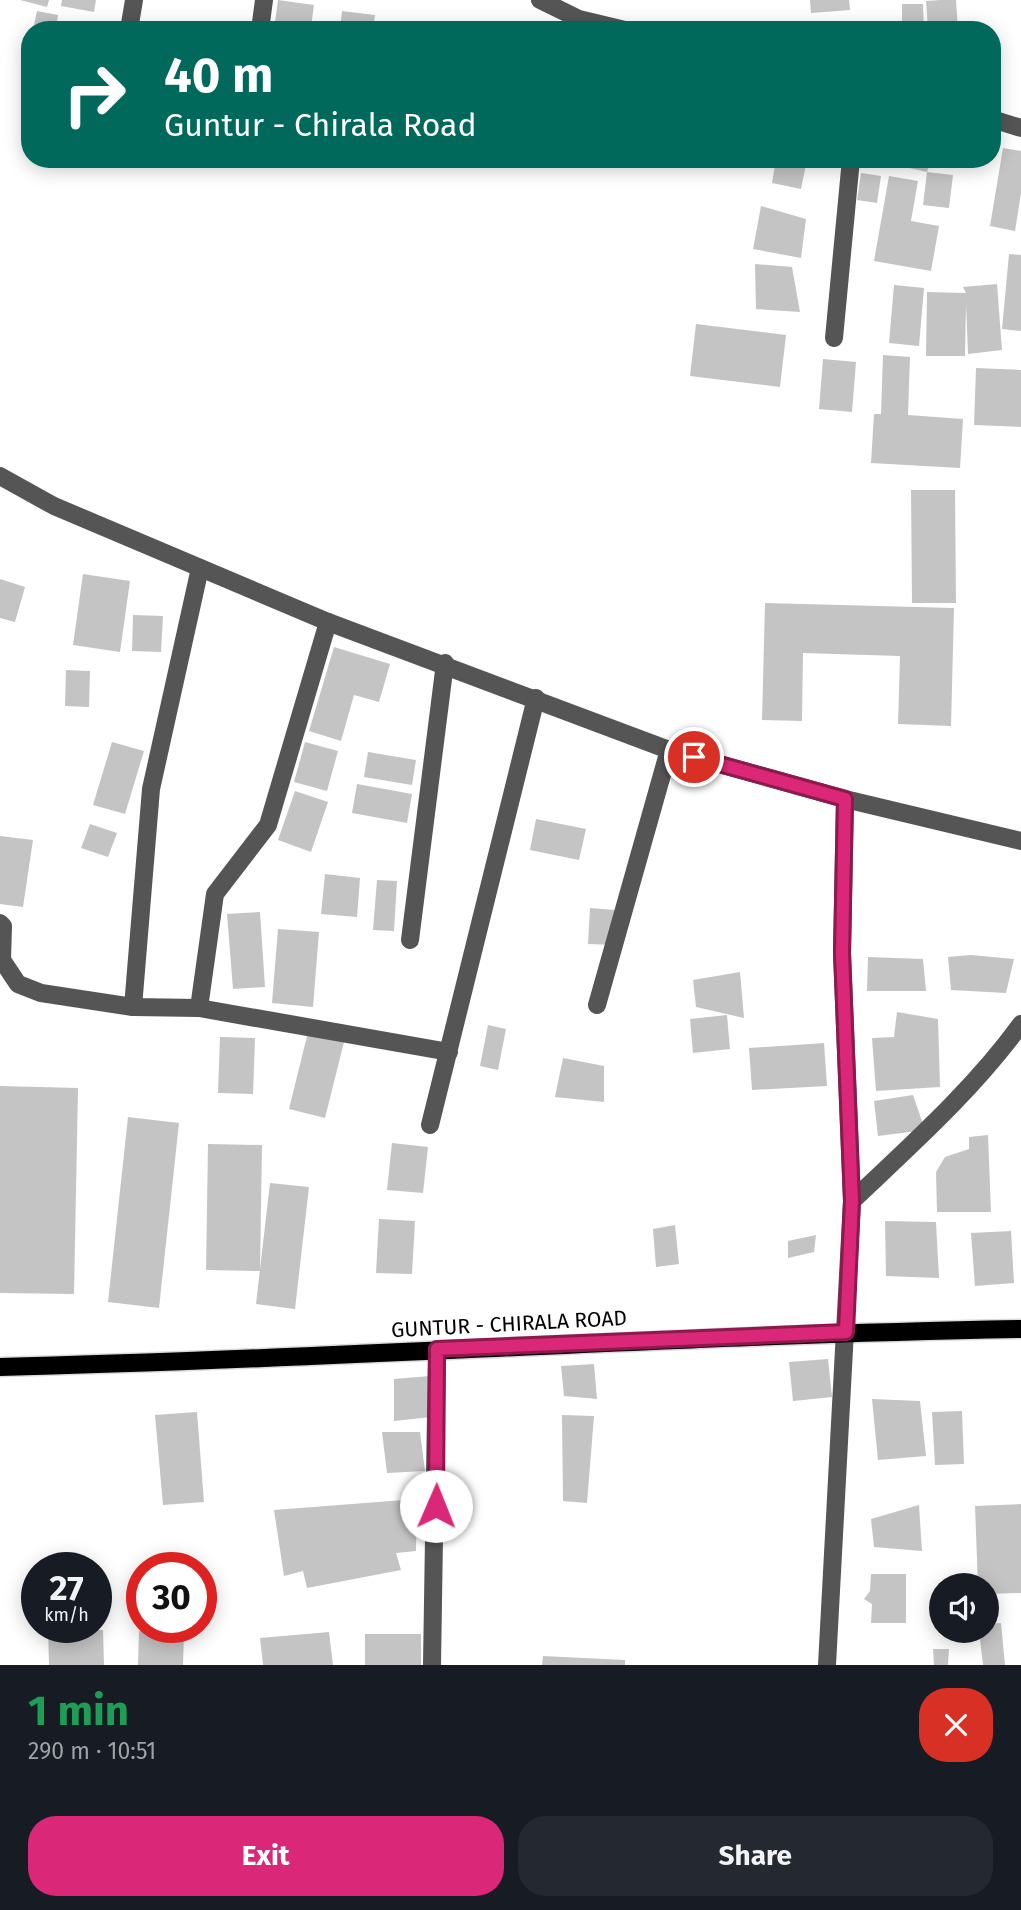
<!DOCTYPE html>
<meta charset="utf-8">
<style>
body{margin:0;font-family:"Fira Sans",sans-serif;background:#242831;color:#f1f3f6;height:100vh;display:flex;flex-direction:column;font-size:26px;white-space:nowrap}
*{box-sizing:border-box;margin:0}
p{font-size:23px;color:#9ea1a6}
.icon{flex:none;width:38px;height:38px;fill:none;stroke:currentColor;stroke-width:2;stroke-linecap:round;stroke-linejoin:round}
.map{position:relative;height:1665px;overflow:hidden}
.sheet{display:flex;flex-direction:column;background:#171b24;flex:1}
.sheet>*{flex:none}
.top-card{position:absolute;left:21px;top:21px;width:980px;height:147px;border-radius:28px;box-shadow:0 4px 18px #0003;background:#00695c;color:#fff;overflow:hidden}
.controls{position:absolute;left:929px;top:1573px;display:grid;gap:14px}
.controls a{display:grid;place-items:center;width:70px;height:70px;border-radius:50%;background:#171b24;box-shadow:0 4px 18px #0003;font-size:35px}
.speed{position:absolute;left:21px;top:1552px;display:flex;gap:14px;font-size:35px;font-weight:700;text-align:center}
.speed>*{display:grid;place-content:center;width:91px;height:91px;border-radius:50%;background:#171b24;box-shadow:0 4px 18px #0003;line-height:1}
.speed small{font-size:18px;font-weight:400}
.speed .limit{border:10px solid #d22;background:#fff;color:#111}
.pin{position:absolute;display:grid;place-items:center;width:60px;height:60px;color:#fff;margin:-30px;border:4px solid #fff;border-radius:50%;box-shadow:0 2px 7px #0007}
.me{position:absolute;width:77px;margin:-38px;rotate:1deg;stroke-linejoin:round;filter:drop-shadow(0 0 5px #0008)}
.turn{display:flex;align-items:center;gap:24px;height:147px;padding:0 28px;font-size:32px}
.turn .icon{width:91px;height:91px;stroke-width:2.5}
.turn b{display:block;font-size:49px;line-height:60px}
.round{display:grid;place-items:center;flex:none;width:74px;height:74px;border-radius:28px;background:#242831}
.head{display:flex;align-items:center;justify-content:space-between;height:119px;padding:0 28px}
h1{font-size:42px;font-weight:700;line-height:52px;color:#1e9e55}
.button{display:flex;gap:14px;margin-top:auto;padding:14px 28px}
.button a{flex:1;height:80px;border-radius:28px;background:#db2777;color:#fff;font-size:28px;font-weight:700;line-height:80px;text-align:center}
.button a+a{background:#242831;color:#f1f3f6}
.map>svg:first-child{display:block}
.building{fill:#c4c4c4}
.lines{fill:none;stroke-linecap:round;stroke-linejoin:round}
.major-casing{stroke:#dbdbdb;stroke-width:21}
.minor{stroke:#555;stroke-width:18}
.major{stroke:#000;stroke-width:18}
.route-casing{stroke:#8e194d;stroke-width:18}
.route{stroke:#db2777;stroke-width:12}
.labels{text-anchor:middle;stroke-width:6;stroke-linejoin:round;paint-order:stroke}
.street-label{font-size:21px;fill:#000;stroke:#fff}
</style>
<div class="map">
<svg width="1021" height="1665" viewBox="0 0 1021 1665">
<rect width="100%" height="100%" fill="#fff"/>
<g class="building">
<polygon points="20,0 49,0 47,7"/>
<polygon points="62,0 96,0 94,12 61,6"/>
<polygon points="278,0 314,5 311,27 275,22"/>
<polygon points="810,0 849,0 850,10 811,13"/>
<polygon points="940,0 956,0 958,30 928,30 926,1"/>
<polygon points="902,4 923,4 924,30 902,30"/>
<polygon points="37,11 58,15 56,30 33,30"/>
<polygon points="342,11 375,15 373,30 340,30"/>
<polygon points="1003,148 1021,151 1021,193 1015,231 990,226"/>
<polygon points="776,159 807,160 801,189 772,183"/>
<polygon points="902,159 931,159 927,172 900,166"/>
<polygon points="927,172 953,175 949,208 923,205"/>
<polygon points="861,173 881,176 877,203 857,200"/>
<polygon points="889,176 918,181 911,221 939,226 931,271 874,261"/>
<polygon points="761,206 806,219 801,258 753,249"/>
<polygon points="1009,254 1021,255 1021,331 1002,329"/>
<polygon points="755,264 792,267 800,312 756,309"/>
<polygon points="997,284 1002,350 968,354 966,303 965,356 926,356 927,292 966,293 963,287"/>
<polygon points="894,285 924,288 919,346 889,343"/>
<polygon points="696,324 786,335 780,387 690,376"/>
<polygon points="883,355 910,357 908,415 963,419 960,468 871,463 874,414 881,414"/>
<polygon points="823,359 856,362 852,412 819,409"/>
<polygon points="976,368 1021,370 1021,427 974,425"/>
<polygon points="911,490 955,490 956,603 912,603"/>
<polygon points="83,574 130,581 120,652 73,645"/>
<polygon points="0,579 25,587 15,622 0,618"/>
<polygon points="765,603 954,608 951,726 898,724 900,656 803,653 802,721 762,720"/>
<polygon points="133,615 163,616 161,652 132,651"/>
<polygon points="334,647 390,664 379,702 354,695 341,741 309,731"/>
<polygon points="66,670 90,671 89,707 65,706"/>
<polygon points="112,742 144,751 125,814 93,805"/>
<polygon points="305,742 338,751 327,791 294,782"/>
<polygon points="368,752 416,760 412,785 364,777"/>
<polygon points="357,784 412,794 407,823 352,813"/>
<polygon points="295,791 328,802 311,852 278,840"/>
<polygon points="536,819 586,829 579,860 530,850"/>
<polygon points="90,824 117,833 108,857 81,848"/>
<polygon points="0,836 33,840 23,907 0,904"/>
<polygon points="325,874 360,878 357,917 321,914"/>
<polygon points="377,880 397,881 394,931 373,930"/>
<polygon points="590,908 615,910 613,945 588,944"/>
<polygon points="260,912 265,987 233,989 227,914"/>
<polygon points="278,929 319,932 313,1007 272,1003"/>
<polygon points="971,955 1014,959 1006,993 951,990 948,957"/>
<polygon points="868,957 923,959 926,991 867,991"/>
<polygon points="740,972 744,1018 696,1007 693,980"/>
<polygon points="897,1012 938,1019 940,1087 876,1091 872,1038 894,1037"/>
<polygon points="727,1015 730,1049 693,1053 690,1019"/>
<polygon points="488,1025 506,1029 498,1070 480,1066"/>
<polygon points="309,1028 345,1038 325,1118 289,1109"/>
<polygon points="220,1037 255,1038 253,1094 218,1093"/>
<polygon points="824,1043 827,1086 752,1090 749,1048"/>
<polygon points="563,1058 604,1066 604,1102 555,1097"/>
<polygon points="0,1086 78,1088 74,1294 0,1293"/>
<polygon points="913,1095 925,1130 878,1136 874,1101"/>
<polygon points="128,1117 179,1123 159,1308 108,1302"/>
<polygon points="988,1135 991,1212 937,1212 936,1172 945,1157 969,1149 969,1137"/>
<polygon points="392,1143 428,1147 423,1193 387,1190"/>
<polygon points="208,1144 262,1145 260,1271 206,1270"/>
<polygon points="270,1183 309,1187 295,1309 256,1304"/>
<polygon points="379,1219 415,1221 412,1274 376,1273"/>
<polygon points="885,1221 936,1222 939,1278 886,1276"/>
<polygon points="675,1225 679,1264 656,1267 653,1229"/>
<polygon points="1011,1231 1014,1283 975,1286 971,1233"/>
<polygon points="816,1235 814,1252 788,1258 788,1241"/>
<polygon points="828,1359 832,1397 793,1401 789,1362"/>
<polygon points="594,1364 597,1399 564,1396 561,1366"/>
<polygon points="430,1376 431,1417 394,1421 394,1379"/>
<polygon points="872,1399 920,1401 926,1456 878,1460"/>
<polygon points="962,1411 964,1464 935,1465 932,1412"/>
<polygon points="197,1412 204,1502 163,1505 155,1415"/>
<polygon points="562,1415 594,1416 587,1503 563,1501"/>
<polygon points="382,1432 420,1432 425,1471 387,1473"/>
<polygon points="417,1499 416,1551 396,1553 401,1570 307,1588 303,1571 284,1576 274,1510"/>
<polygon points="1021,1504 1021,1593 987,1594 987,1586 978,1586 975,1506"/>
<polygon points="919,1505 922,1551 874,1547 871,1519"/>
<polygon points="871,1574 906,1574 906,1623 871,1623 872,1604 864,1599 870,1591"/>
<polygon points="1001,1623 1005,1665 983,1665 979,1631 987,1631 987,1624"/>
<polygon points="103,1630 104,1665 49,1665 48,1631"/>
<polygon points="139,1631 184,1632 183,1665 138,1665"/>
<polygon points="329,1632 333,1665 263,1665 260,1638"/>
<rect x="365" y="1634" width="56" height="31"/>
<polygon points="933,1649 949,1649 948,1665 934,1665"/>
<polygon points="543,1656 625,1660 625,1665 542,1665"/>
</g>
<g class="lines">
<defs>
<path id="major" d="M0,1367C341,1359 680,1335 1021,1329"/>
</defs>
<use href="#major" class="major-casing"/>
<g class="minor">
<polyline points="540,0 579,19 625,30"/>
<polyline points="129,30 134,0"/>
<polyline points="260,30 264,0"/>
<polyline points="992,119 1021,128"/>
<polyline points="834,338 851,159"/>
<polyline points="0,476 54,506 328,622 669,750 845,799 1021,841"/>
<polyline points="0,923 3,926 2,960 18,984 41,993 133,1007 199,1008 449,1052"/>
<polyline points="410,940 445,663"/>
<polyline points="597,1005 669,750"/>
<polyline points="133,1007 151,789 200,568"/>
<polyline points="199,1008 215,894 268,825 328,622"/>
<polyline points="430,1125 536,698"/>
<path d="M852,1201C911,1145 973,1090 1021,1024"/>
<polyline points="432,1665 437,1349"/>
<polyline points="827,1665 852,1201 842,953 845,799"/>
</g>
<use href="#major" class="major"/>
</g>
<g class="lines">
<defs>
<polyline id="route" points="436,1506 437,1349 846,1332 852,1201 842,953 845,799 694,757"/>
</defs>
<use href="#route" class="route-casing"/>
<use href="#route" class="route"/>
</g>
<g class="labels">
<g class="street-label">
<text transform="translate(509 1324) rotate(-3)" y="7">GUNTUR - CHIRALA ROAD</text>
</g>
</g>
</svg>
<div class="controls">
<a><svg class="icon" aria-label="sound" viewBox="0 0 24 24"><path d="M4 9h4l5-4v14l-5-4H4zM17 9q2 3 0 6"/></svg></a>
</div>
<div class="speed"><div>27<small>km/h</small></div><div class="limit">30</div></div>
<div class="pin" style="left:694px;top:757px;background:#d93025"><svg class="icon" aria-label="arrive" viewBox="0 0 24 24"><path d="M6 21V4h12l-3 4 3 4H6"/></svg></div>
<svg class="me" style="left:436px;top:1506px" viewBox="-20 -20 40 40"><circle r="19" fill="#fff"/><path d="M0-13L10 11 0 6-10 11z" fill="#db2777"/></svg>
<div class="top-card">
<div class="turn"><svg class="icon" aria-label="right" viewBox="0 0 24 24"><path d="M7 20v-9h11M14 6l5 5-5 5"/></svg><div><b>40 m</b>Guntur - Chirala Road</div></div>
</div>
</div>
<section class="sheet">
<div class="head"><div><h1>1 min</h1><p>290 m · 10:51</p></div><a class="round" style="background:#d93025;color:#fff"><svg class="icon" aria-label="close" viewBox="0 0 24 24"><path d="M6 6l12 12M18 6L6 18"/></svg></a></div>
<div class="button"><a>Exit</a><a>Share</a></div>
</section>
